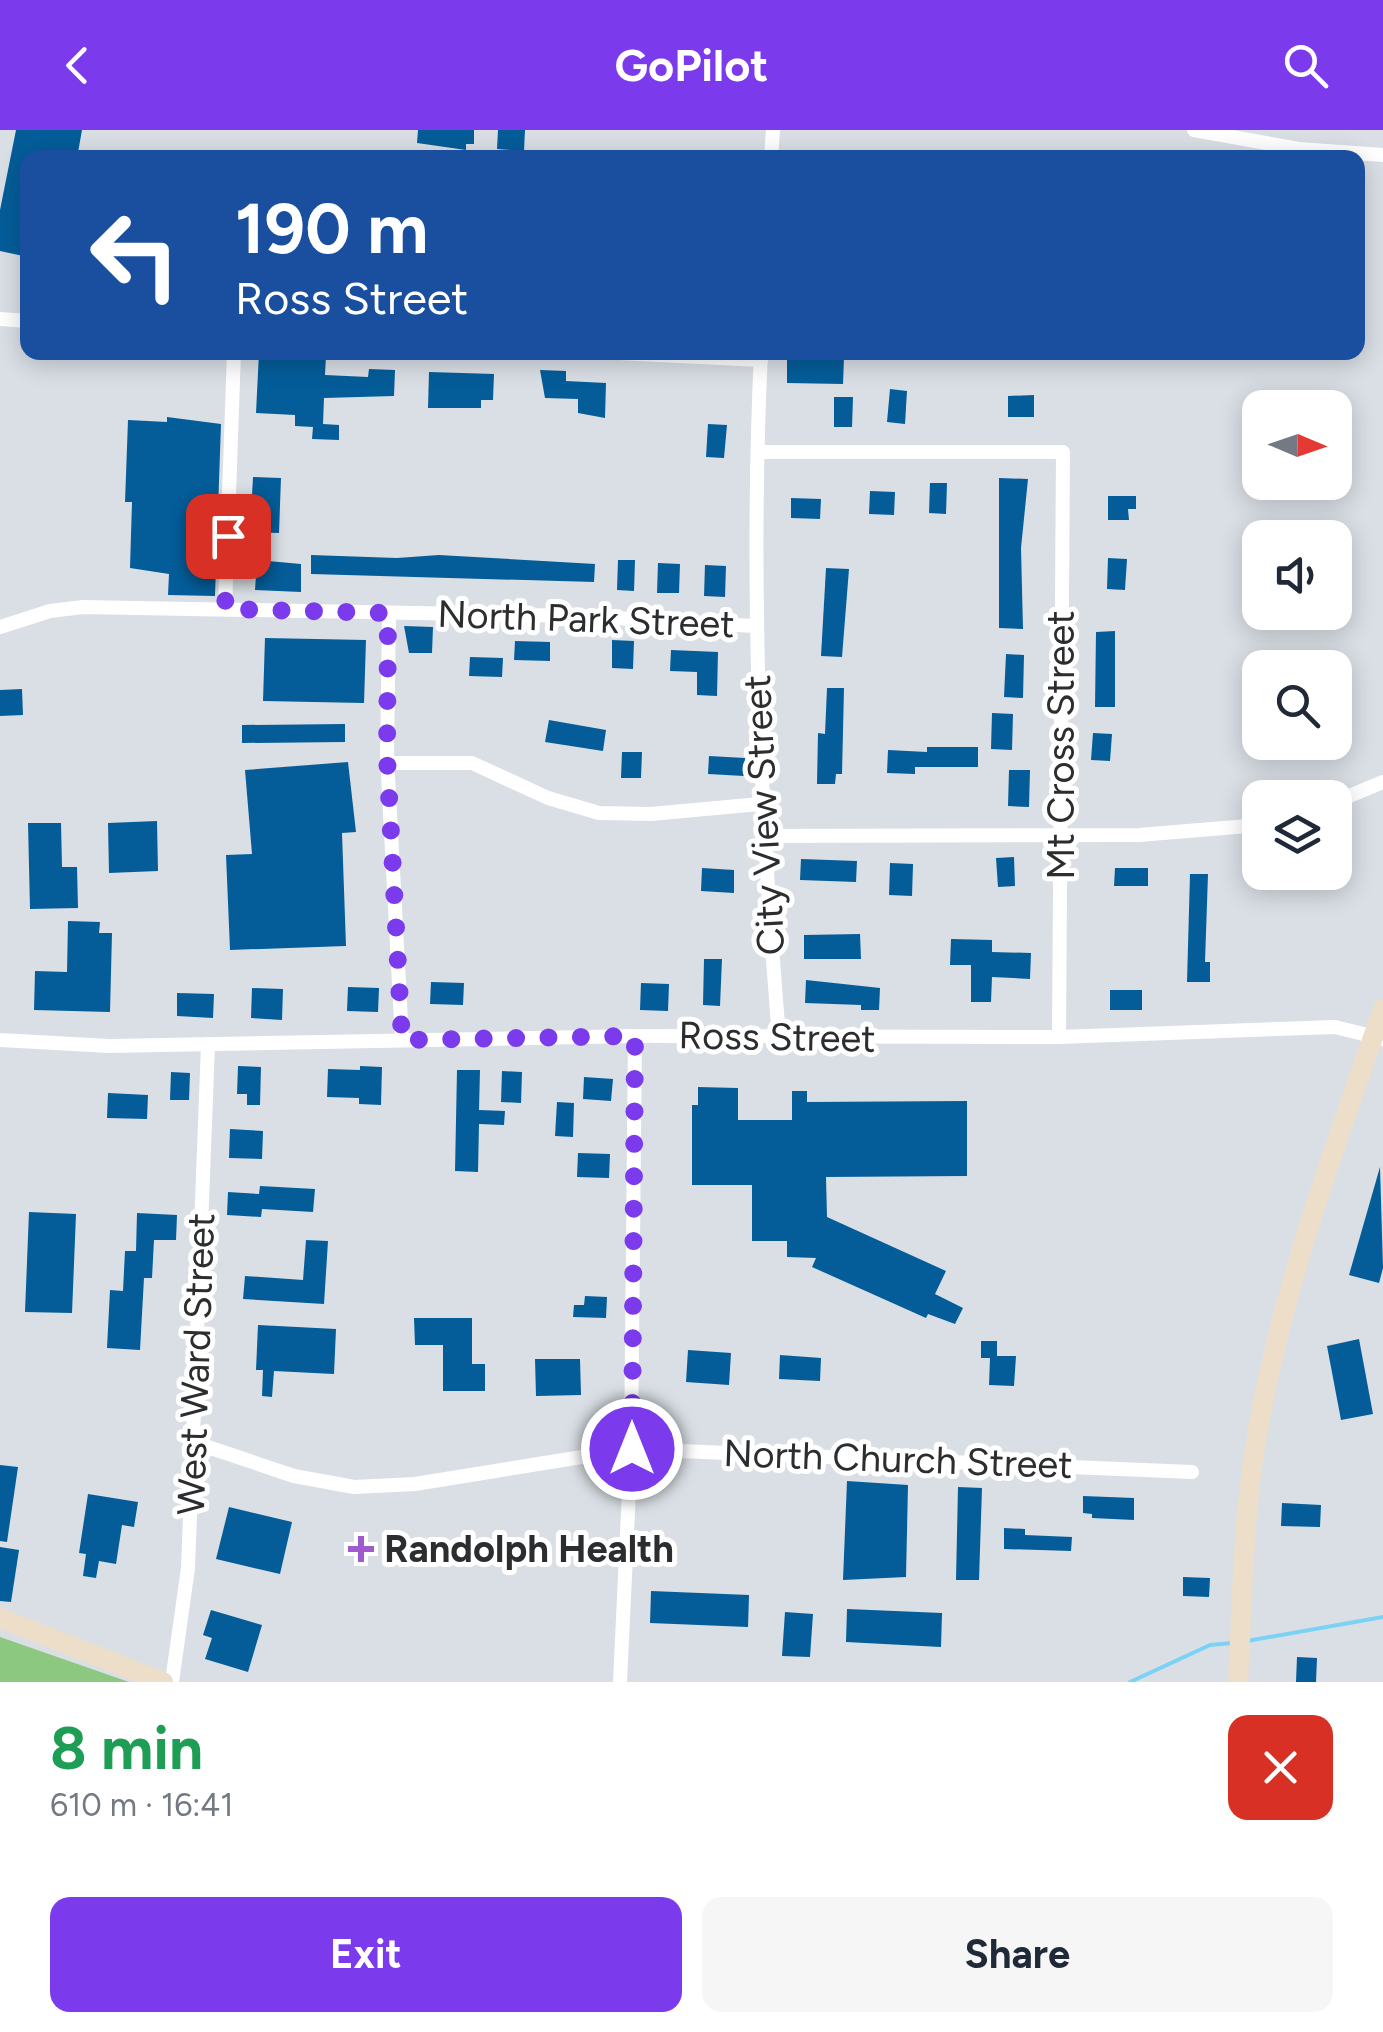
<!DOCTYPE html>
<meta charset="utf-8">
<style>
body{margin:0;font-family:Figtree,sans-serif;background:#f6f6f7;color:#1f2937;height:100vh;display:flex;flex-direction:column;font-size:38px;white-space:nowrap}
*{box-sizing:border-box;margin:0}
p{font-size:32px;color:#747a83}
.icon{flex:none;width:55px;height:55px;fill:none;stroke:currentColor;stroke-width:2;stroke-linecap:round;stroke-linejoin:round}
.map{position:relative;height:1552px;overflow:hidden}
.panel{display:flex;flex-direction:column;background:#fff;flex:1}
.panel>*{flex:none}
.guide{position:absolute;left:20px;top:20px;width:1345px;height:210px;border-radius:20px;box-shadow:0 5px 25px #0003;background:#1a4fa0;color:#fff;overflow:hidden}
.needle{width:65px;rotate:92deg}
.fabs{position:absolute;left:1242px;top:260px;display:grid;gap:20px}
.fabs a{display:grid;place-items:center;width:110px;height:110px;border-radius:20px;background:#fff;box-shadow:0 5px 25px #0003;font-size:50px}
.pin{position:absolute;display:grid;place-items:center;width:85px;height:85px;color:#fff;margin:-42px;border-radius:20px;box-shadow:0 5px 15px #0006}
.me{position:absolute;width:110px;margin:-55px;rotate:0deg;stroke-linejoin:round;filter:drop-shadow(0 0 8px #0008)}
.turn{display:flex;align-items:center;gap:35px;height:210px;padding:0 50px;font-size:45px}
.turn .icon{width:130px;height:130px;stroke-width:2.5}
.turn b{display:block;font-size:70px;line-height:85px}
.round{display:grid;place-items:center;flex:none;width:105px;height:105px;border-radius:20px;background:#f6f6f7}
.overview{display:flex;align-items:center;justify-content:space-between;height:170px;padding:0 50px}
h1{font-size:60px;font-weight:700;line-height:75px;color:#1e9e55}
.primary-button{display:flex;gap:20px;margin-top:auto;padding:20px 50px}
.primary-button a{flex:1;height:115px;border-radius:20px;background:#7c3aed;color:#fff;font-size:40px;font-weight:700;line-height:115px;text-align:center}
.primary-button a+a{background:#f6f6f7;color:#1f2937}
header{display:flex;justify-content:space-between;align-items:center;height:130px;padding:0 50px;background:#7c3aed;color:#fff;font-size:45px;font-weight:700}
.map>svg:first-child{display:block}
.green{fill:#8dc880}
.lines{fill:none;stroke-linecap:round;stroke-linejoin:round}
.stream{stroke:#7cd2f5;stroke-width:4}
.building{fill:#045d99}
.street{stroke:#fff;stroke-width:14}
.secondary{stroke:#eddec9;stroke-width:20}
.route{stroke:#7c3aed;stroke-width:18;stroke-dasharray:0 32.4}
.poi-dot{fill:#a15ace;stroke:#fff;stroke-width:4}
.labels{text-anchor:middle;stroke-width:10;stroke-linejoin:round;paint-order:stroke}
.street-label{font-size:38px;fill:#2b2d2f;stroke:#fff}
.poi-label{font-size:38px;font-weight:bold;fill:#2b2d2f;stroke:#fff;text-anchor:start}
</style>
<header><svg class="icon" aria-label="back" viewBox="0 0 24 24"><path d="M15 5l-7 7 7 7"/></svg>GoPilot<svg class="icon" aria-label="search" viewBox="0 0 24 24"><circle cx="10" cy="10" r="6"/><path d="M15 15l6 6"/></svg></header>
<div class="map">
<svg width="1383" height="1552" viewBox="0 0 1383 1552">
<rect width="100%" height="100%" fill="#d9dfe5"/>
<polygon class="green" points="0,1507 129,1552 0,1552"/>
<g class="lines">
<g class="stream">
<polyline points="1247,1511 1383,1487"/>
<polyline points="1130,1552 1210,1515 1232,1513"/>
</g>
</g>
<g class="building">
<polygon points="16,0 82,0 77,28 28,28 28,127 0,121 0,80"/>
<polygon points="418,0 474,0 474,14 466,14 466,20 417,13"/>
<polygon points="498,0 525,0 524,21 497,19"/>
<polygon points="259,222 326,225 325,245 368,247 369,239 395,240 394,266 324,268 323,294 339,295 339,310 312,309 313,297 295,296 295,285 256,283"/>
<polygon points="787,226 844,227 843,254 787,253"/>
<polygon points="540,240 566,241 566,251 606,253 605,288 578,283 578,269 545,268"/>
<polygon points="429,242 494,244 493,270 481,270 481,278 428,278"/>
<polygon points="890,259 907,261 905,294 887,292"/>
<polygon points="1034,265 1034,287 1008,287 1008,266"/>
<polygon points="834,267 853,267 852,297 834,297"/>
<polygon points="167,287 221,294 215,466 168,465 169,444 130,438 132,372 125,372 128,290 167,292"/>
<polygon points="708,294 727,295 724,328 706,327"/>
<polygon points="253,347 281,348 279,403 250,402"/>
<polygon points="999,348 1028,349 1021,418 1023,499 999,498"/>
<polygon points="930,353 947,353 946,384 929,383"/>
<polygon points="870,361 895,362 894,385 869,384"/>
<polygon points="1108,366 1136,366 1136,379 1128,379 1129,390 1108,390"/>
<polygon points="791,368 821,369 820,389 791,388"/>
<polygon points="311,425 397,428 439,425 595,434 594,452 311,444"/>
<polygon points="1108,428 1127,429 1125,460 1107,459"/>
<polygon points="257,430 301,434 301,462 255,460"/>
<polygon points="618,430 635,430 634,461 617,460"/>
<polygon points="658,433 680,434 679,463 657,463"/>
<polygon points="705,435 726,436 725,467 704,466"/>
<polygon points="826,438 849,439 842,527 821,526"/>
<polygon points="404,496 433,497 432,523 409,523"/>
<polygon points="1115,501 1115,577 1095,577 1096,502"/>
<polygon points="265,508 366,510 364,573 263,571"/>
<polygon points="612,510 634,511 633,539 612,538"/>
<polygon points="515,511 550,512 550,531 514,530"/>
<polygon points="671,520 718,522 717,566 697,565 697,542 670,541"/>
<polygon points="1006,524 1024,525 1023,568 1004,567"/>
<polygon points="470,527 503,528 502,547 469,546"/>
<polygon points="827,558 844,558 842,644 836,644 835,654 817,654 818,603 825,604"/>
<polygon points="22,559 23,585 0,586 0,560"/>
<polygon points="992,583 1013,584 1012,620 991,619"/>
<polygon points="549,590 606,600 603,621 545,612"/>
<polygon points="345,594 345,612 242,613 242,595"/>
<polygon points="1093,603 1112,604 1110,631 1091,630"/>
<polygon points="927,617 978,617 978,637 915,637 915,644 887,643 888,620 927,622"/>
<polygon points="622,622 642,622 641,648 621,648"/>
<polygon points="709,626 745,628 744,646 708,644"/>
<polygon points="348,632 356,702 342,703 346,816 230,820 226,725 252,724 245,640"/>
<polygon points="1009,640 1030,640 1029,677 1008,676"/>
<polygon points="157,691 158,741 109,743 108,693"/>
<polygon points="28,693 61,693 62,737 77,737 78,778 30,779"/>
<polygon points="1014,727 1015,756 998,757 996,728"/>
<polygon points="801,729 857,731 856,752 800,750"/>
<polygon points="890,733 913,734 912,766 889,765"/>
<polygon points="702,738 734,740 734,763 701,761"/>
<polygon points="1115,738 1148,738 1148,756 1114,756"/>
<polygon points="1190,744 1208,744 1205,832 1210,832 1210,852 1187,852"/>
<polygon points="68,791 100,792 99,803 112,803 110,882 34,880 35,841 67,842"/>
<polygon points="860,804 861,829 804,829 804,805"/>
<polygon points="951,809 992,810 992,822 1031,823 1030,849 992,847 991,872 971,872 971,835 950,835"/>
<polygon points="704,829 722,829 720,876 703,875"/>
<polygon points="806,850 880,858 879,880 861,880 861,875 805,873"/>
<polygon points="431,852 464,853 463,875 430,874"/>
<polygon points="641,853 669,854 668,881 640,880"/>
<polygon points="348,857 379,858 378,882 347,881"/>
<polygon points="252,858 283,859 282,890 251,888"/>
<rect x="1110" y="860" width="32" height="20"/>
<polygon points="177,863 214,864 213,888 177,886"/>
<polygon points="238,936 261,937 260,975 247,975 247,964 237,964"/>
<polygon points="360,936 382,937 381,975 359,974 359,968 327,967 328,939 360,940"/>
<polygon points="457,940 480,940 479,980 505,981 504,995 479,994 478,1042 455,1041"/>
<polygon points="502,941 522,942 521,973 501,972"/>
<polygon points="171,942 190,943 189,970 170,970"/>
<polygon points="584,947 613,949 611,971 583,969"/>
<polygon points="698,957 738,958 738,990 792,990 792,961 807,961 807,972 967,971 967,1046 826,1047 827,1087 946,1141 935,1164 963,1178 955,1194 928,1184 926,1188 812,1137 816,1128 787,1127 787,1111 752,1111 752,1055 692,1055 692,975 698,975"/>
<polygon points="108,963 148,965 147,989 107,988"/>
<polygon points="557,972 574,973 573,1007 555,1006"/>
<polygon points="230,999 263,1001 262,1029 229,1028"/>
<polygon points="578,1023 610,1024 609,1048 577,1047"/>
<polygon points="1380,1037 1383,1138 1379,1153 1349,1145"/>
<polygon points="260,1056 315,1059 313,1082 262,1079 261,1087 227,1085 228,1062 259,1064"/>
<polygon points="29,1082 76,1084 72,1183 25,1182"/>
<polygon points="137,1083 177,1085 176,1110 154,1110 152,1148 144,1148 140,1220 107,1218 110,1160 123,1161 125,1121 136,1121"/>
<polygon points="306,1110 328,1111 324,1174 243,1169 245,1146 303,1150"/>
<polygon points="585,1166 607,1167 606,1188 573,1187 574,1175 584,1175"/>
<polygon points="414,1188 472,1188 472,1234 485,1234 485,1261 443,1261 443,1215 415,1215"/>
<polygon points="258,1195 336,1199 334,1244 274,1241 272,1267 262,1266 263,1240 256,1240"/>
<polygon points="1359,1209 1373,1284 1341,1290 1327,1216"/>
<polygon points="981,1211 997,1211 997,1226 1016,1226 1014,1256 989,1255 990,1228 981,1228"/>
<polygon points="688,1220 731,1223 729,1255 686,1252"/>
<polygon points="780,1225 821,1228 820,1251 779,1249"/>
<polygon points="535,1229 580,1229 581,1265 536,1266"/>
<polygon points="0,1335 18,1337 7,1412 0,1411"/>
<polygon points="847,1351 908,1355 906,1447 843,1450"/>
<polygon points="958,1357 982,1358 979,1450 956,1450"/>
<polygon points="88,1364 138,1372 134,1397 122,1395 116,1434 99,1431 96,1448 83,1446 86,1424 79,1423"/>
<polygon points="1083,1366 1134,1368 1134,1390 1092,1388 1092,1384 1083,1383"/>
<polygon points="1282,1373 1321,1375 1320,1397 1281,1396"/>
<polygon points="229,1377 292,1392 280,1444 216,1429"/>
<polygon points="1004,1398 1025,1399 1025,1405 1072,1407 1071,1421 1004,1419"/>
<polygon points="0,1417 19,1420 11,1472 0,1471"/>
<polygon points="1183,1447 1210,1448 1209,1467 1183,1466"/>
<polygon points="651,1461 749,1465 748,1497 650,1493"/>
<polygon points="847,1479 942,1483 941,1517 846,1512"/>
<polygon points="211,1480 262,1495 248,1542 205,1529 212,1508 203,1505"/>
<polygon points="785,1482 813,1484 810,1527 782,1526"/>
<polygon points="1297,1527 1317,1528 1316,1552 1296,1552"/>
</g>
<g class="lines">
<g class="street">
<polyline points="1194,0 1299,19 1383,25"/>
<polyline points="771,28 773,0"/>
<polyline points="0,189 28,191"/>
<polyline points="598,222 761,230"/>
<path d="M761,222C750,452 760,678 779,907"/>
<polyline points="759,322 1063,322 1059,907"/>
<polyline points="225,479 234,222"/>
<polyline points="389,483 387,627 402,910"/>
<polyline points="0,497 50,481 83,477 579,486 754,496"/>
<polyline points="388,633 472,633 548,668 599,683 651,684 760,674"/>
<polyline points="1335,672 1383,652"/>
<polyline points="762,706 1139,705 1260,695"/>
<polyline points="0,910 109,916 635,906 1059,907 1335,897 1383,909"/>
<polyline points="193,1312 294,1346 354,1357 415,1354 631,1319 1192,1342"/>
<polyline points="172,1552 188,1438 208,914"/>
<polyline points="620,1552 631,1319 635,906"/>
</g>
<g class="secondary">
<polyline points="0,1488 163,1552"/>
<path d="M1238,1552C1242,1474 1243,1394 1255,1317C1279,1166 1333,1022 1383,879"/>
</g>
</g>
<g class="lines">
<polyline class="route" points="228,406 225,479 388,483 387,627 402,910 635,906 632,1319"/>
</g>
<path class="poi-dot" d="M356 1404h10v10h10v10h-10v10h-10v-10h-10v-10h10z"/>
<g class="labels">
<g class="street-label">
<text transform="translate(586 489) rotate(2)" y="13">North Park Street</text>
<text transform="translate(1061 615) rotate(-90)" y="13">Mt Cross Street</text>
<text transform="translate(764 685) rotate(-93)" y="13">City View Street</text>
<text transform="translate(777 907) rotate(1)" y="13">Ross Street</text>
<text transform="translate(196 1234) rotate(-88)" y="13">West Ward Street</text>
<text transform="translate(898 1329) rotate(2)" y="13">North Church Street</text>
</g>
<g class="poi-label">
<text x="384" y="1432">Randolph Health</text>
</g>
</g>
</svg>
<div class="fabs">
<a><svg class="needle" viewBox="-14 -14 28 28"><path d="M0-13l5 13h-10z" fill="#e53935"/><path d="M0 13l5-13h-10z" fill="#747a83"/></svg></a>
<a><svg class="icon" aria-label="sound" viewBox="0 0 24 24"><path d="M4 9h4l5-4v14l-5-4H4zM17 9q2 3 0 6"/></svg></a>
<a><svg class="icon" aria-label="search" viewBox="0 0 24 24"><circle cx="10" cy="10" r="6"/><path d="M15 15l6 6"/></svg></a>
<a><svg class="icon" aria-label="layers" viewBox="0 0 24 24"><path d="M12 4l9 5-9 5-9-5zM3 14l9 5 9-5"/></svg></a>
</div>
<div class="pin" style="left:228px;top:406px;background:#d93025"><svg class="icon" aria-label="arrive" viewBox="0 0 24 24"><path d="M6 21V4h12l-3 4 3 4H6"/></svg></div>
<svg class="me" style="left:632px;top:1319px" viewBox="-20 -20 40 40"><circle r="17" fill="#7c3aed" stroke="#fff" stroke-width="3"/><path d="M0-11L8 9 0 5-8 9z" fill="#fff"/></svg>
<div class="guide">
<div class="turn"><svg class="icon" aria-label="left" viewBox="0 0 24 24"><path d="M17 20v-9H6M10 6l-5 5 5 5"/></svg><div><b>190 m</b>Ross Street</div></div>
</div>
</div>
<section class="panel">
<div class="overview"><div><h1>8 min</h1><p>610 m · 16:41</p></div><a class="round" style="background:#d93025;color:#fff"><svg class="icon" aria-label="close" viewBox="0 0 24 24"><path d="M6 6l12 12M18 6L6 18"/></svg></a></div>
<div class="primary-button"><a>Exit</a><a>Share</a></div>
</section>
